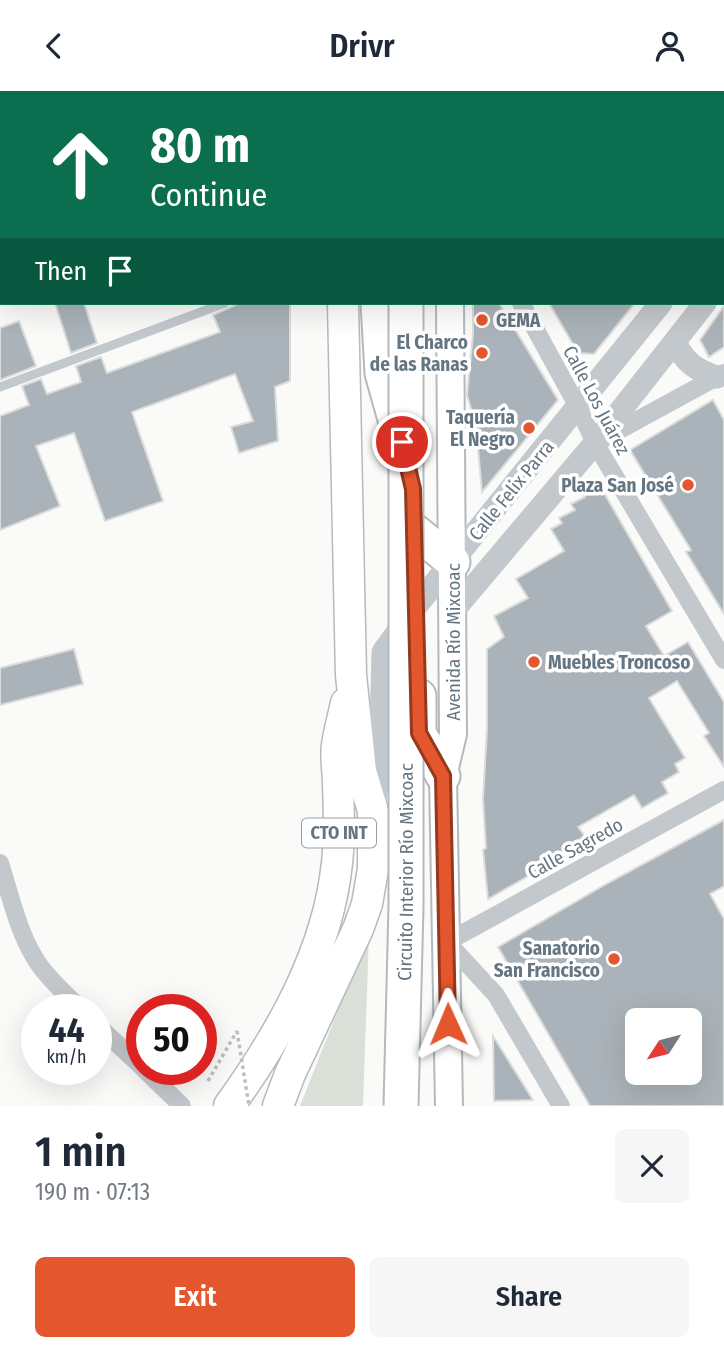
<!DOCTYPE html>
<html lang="en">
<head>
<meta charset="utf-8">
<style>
  body { margin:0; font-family:"Fira Sans Condensed",sans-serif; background:#f6f6f7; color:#1f2937; height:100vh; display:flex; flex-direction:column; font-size:26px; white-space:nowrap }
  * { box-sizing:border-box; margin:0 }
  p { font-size:23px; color:#747a83 }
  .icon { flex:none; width:38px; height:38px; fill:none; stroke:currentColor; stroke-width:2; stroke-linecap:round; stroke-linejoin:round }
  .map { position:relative; height:1015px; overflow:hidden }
  .drawer { display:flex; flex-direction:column; background:#fff; flex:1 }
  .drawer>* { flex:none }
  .top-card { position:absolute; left:0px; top:0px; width:724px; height:214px; box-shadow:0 7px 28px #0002; background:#0b6e4f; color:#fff; overflow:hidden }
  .needle { width:46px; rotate:234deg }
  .fabs { position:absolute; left:625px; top:917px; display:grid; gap:14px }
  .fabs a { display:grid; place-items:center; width:77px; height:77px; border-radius:10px; background:#fff; box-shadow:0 7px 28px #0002; font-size:35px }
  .speed { position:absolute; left:21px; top:903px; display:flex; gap:14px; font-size:35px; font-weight:700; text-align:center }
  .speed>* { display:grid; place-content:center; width:91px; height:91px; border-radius:50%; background:#fff; box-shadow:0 7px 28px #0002; line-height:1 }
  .speed small { font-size:18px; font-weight:400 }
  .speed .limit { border:10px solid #d22; background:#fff; color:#111 }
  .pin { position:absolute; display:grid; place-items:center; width:60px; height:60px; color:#fff; margin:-30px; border:4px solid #fff; border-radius:50%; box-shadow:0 2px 7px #0007 }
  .me { position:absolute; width:77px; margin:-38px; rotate:359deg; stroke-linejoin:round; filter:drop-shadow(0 0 5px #0008) }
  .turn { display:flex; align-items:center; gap:24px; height:147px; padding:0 35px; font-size:32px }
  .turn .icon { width:91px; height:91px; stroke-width:2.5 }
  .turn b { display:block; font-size:49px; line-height:60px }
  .then { display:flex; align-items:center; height:66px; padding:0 35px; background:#0003; gap:14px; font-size:26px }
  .round { display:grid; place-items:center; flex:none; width:74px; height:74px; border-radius:10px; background:#f6f6f7 }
  .overview { display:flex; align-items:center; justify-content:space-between; height:119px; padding:0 35px }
  h1 { font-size:42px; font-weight:600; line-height:52px }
  .cta { display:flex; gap:14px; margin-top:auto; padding:14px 35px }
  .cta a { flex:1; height:80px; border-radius:10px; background:#e4572e; color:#fff; font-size:28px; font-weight:600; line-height:80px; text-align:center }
  .cta a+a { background:#f6f6f7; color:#1f2937 }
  header { display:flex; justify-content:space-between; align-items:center; height:91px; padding:0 35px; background:#fff; font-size:32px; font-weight:600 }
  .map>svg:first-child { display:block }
  .green { fill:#dadfd7 }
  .building { fill:#aab3b9; stroke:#dcdcda; stroke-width:2; fill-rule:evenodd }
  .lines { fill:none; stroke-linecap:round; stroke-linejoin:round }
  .secondary-casing { stroke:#b3babf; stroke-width:30 }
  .primary-casing { stroke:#b5babe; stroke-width:33 }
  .motorway-casing { stroke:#b4b9bd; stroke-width:37 }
  .path { stroke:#bbbfc2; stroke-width:3.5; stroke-dasharray:3.5 3.5; stroke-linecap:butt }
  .service { stroke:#c3c8cc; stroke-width:9 }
  .minor { stroke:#c3c8cc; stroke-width:18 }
  .tertiary { stroke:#c3c8cc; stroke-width:23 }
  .secondary { stroke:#fff; stroke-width:26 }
  .primary { stroke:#fff; stroke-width:30 }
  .motorway { stroke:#fff; stroke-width:33 }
  .motorway-bridge-casing { stroke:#b4b9bd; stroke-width:37; stroke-linecap:butt }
  .path-bridge { stroke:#bbbfc2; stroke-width:3.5; stroke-dasharray:3.5 3.5; stroke-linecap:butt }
  .motorway-bridge { stroke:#fff; stroke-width:33 }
  .route-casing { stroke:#94391e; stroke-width:18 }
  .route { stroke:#e4572e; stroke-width:12 }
  .poi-dot { fill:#e4572e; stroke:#fff; stroke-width:2.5 }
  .labels { text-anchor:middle; stroke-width:7; stroke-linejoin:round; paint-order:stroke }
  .shield { fill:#fff; stroke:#939fa8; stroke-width:2 }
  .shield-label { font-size:18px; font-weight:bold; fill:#657683 }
  .poi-label { font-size:19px; font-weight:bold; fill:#657683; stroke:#fff; text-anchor:end }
  .street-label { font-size:19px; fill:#657683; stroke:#fff }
</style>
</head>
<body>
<header><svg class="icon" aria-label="back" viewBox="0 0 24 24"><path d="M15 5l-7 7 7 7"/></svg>Drivr<svg class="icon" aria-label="person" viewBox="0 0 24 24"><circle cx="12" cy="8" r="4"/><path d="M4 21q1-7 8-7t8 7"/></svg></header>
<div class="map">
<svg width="724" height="1015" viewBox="0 0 724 1015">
  <rect width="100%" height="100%" fill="#fafaf8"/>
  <!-- green -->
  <polygon class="green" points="369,841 363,1015 300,1015"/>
  <!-- building -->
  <g class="building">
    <polygon points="55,212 84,212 97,252 71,262"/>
    <polygon points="240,212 290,212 290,290 275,296 278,350 239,362 231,336 253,330 235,283 132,321 163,410 105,430 74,342 36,355 60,415 0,439 0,325 29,314 22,295 41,288 47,303 81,291 76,275 101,266 107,282 220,241 213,224"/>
    <polygon points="473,212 499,212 558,309 482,401 476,335 467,304 473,243"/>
    <polygon points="549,212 635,212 594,263 578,262"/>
    <polygon points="724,215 724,256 709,266 700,249"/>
    <polygon points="19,230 36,275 0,289 0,237"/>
    <polygon points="713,309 724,329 724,523 686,461 691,459 630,359"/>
    <polygon points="596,388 672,520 646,535 664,565 688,551 724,611 724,676 704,645 709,642 677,590 649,607 685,667 675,673 679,681 662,691 668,702 642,717 634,704 578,736 587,748 556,766 558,768 488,808 483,759 486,757 483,708 487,637 487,558 504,546 494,525 528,507 516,488 564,460 551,438 562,432 559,427 575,419 571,413 585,406 580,397"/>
    <polygon points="74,558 83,593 0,614 0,577"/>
    <path d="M724 729V795L710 803 724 828V1015H590L498 856 608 792ZM637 929H690V982H637Z"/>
    <polygon points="493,945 533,1009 494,1010"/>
  </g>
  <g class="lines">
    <!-- secondary casing -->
    <g class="secondary-casing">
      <g id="secondary">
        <polyline points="448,0 448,2"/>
        <polyline points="449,1015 443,685 453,643 450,212"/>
      </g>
    </g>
    <!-- primary casing -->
    <g class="primary-casing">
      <g id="primary">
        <polyline points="338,0 338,2"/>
        <path d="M229 1015C280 944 328 861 337 772 340 746 339 719 338 692 338 680 335 666 337 654 339 640 343 626 346 612"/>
        <polyline points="278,1015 290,983 358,838 367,813 373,778 373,720 361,680 351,584 343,212"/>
      </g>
    </g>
    <!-- motorway casing -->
    <g class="motorway-casing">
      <g id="motorway">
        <polyline points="370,0 370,2"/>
        <polyline points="408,0 408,2"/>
        <polyline points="378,212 382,282 402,353"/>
        <polyline points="416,441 453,471"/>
        <polyline points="419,605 419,642 443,685"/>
      </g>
    </g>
    <!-- path -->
    <polyline class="path" points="208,990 237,940"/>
    <!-- service -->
    <polyline class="service" points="0,296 225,212"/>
    <!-- minor -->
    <g class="minor">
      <polyline points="465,1 467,0"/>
      <polyline points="521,212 578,316 595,352 724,569"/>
      <polyline points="601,349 724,282"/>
      <path d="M0 772C11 806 19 846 40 875 52 891 67 905 82 919"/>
      <polyline points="96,933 142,976"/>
      <polyline points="144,978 182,1015"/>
      <polyline points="561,1015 496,904 447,851 724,699"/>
    </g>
    <!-- tertiary -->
    <g class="tertiary">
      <polyline points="723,133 724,132"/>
      <polyline points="723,189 724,187"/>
      <path d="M675 251C685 272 696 279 717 286"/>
      <polyline points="453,520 595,352 705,212"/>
      <polyline points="374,716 380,673 383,561 417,514 661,212"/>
    </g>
    <!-- secondary -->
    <use href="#secondary" class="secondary"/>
    <!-- primary -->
    <use href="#primary" class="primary"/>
    <!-- motorway -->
    <use href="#motorway" class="motorway"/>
    <!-- motorway-bridge casing -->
    <g class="motorway-bridge-casing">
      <g id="motorway-bridge">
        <path id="s1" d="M401 1015 406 815V212"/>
      </g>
    </g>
    <!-- path-bridge -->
    <polyline class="path-bridge" points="237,940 249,1015"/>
    <!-- motorway-bridge -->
    <use href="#motorway-bridge" class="motorway-bridge"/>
  </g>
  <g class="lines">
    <!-- route casing -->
    <g class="route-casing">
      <polyline id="route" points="402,351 413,398 419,642 443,685 448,933"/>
    </g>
    <!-- route -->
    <use href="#route" class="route"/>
  </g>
  <!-- markers -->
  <g class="poi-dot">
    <circle cx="482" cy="229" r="7"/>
    <circle cx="482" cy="262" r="7"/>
    <circle cx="529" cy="337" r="7"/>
    <circle cx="688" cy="394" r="7"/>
    <circle cx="534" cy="571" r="7"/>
    <circle cx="614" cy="868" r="7"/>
  </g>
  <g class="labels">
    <!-- shield labels -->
    <rect class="shield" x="302" y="727.5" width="74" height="29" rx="5"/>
    <g class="shield-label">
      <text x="339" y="748">CTO INT</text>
    </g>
    <!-- poi labels -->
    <g class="poi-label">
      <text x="496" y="236" text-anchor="start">GEMA</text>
      <text x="468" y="258">El Charco<tspan x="468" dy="22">de las Ranas</tspan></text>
      <text x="515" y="333">Taquería<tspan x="515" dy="22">El Negro</tspan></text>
      <text x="674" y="401">Plaza San José</text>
      <text x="548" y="578" text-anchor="start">Muebles Troncoso</text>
      <text x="600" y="864">Sanatorio<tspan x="600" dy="22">San Francisco</tspan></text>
    </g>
    <!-- street labels -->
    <g class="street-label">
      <text transform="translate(597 309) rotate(62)" y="7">Calle Los Juárez</text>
      <text transform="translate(511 399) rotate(-51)" y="7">Calle Felix Parra</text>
      <text transform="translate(453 551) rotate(-90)" y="7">Avenida Río Mixcoac</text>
      <text transform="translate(575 757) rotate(-29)" y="7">Calle Sagredo</text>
      <text dy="7" stroke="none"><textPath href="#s1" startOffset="234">Circuito Interior Río Mixcoac</textPath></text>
    </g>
  </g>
</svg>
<div class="fabs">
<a><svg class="needle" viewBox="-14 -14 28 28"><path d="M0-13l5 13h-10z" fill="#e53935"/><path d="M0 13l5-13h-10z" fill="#747a83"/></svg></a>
</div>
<div class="speed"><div>44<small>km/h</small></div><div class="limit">50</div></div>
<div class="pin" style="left:402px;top:351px;background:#d93025"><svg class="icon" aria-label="arrive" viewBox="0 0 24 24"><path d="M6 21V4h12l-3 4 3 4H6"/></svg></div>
<svg class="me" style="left:448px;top:933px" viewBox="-20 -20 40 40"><path d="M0-17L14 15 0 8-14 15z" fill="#e4572e" stroke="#fff" stroke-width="4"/></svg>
<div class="top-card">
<div class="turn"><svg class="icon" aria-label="ahead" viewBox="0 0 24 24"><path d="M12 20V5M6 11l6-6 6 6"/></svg><div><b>80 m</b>Continue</div></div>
<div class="then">Then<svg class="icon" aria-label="arrive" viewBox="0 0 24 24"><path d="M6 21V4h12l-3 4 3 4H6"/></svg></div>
</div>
</div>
<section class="drawer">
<div class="overview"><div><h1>1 min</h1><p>190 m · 07:13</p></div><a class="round"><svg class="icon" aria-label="close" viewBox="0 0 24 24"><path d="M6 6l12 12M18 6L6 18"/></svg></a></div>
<div class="cta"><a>Exit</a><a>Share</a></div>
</section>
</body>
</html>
